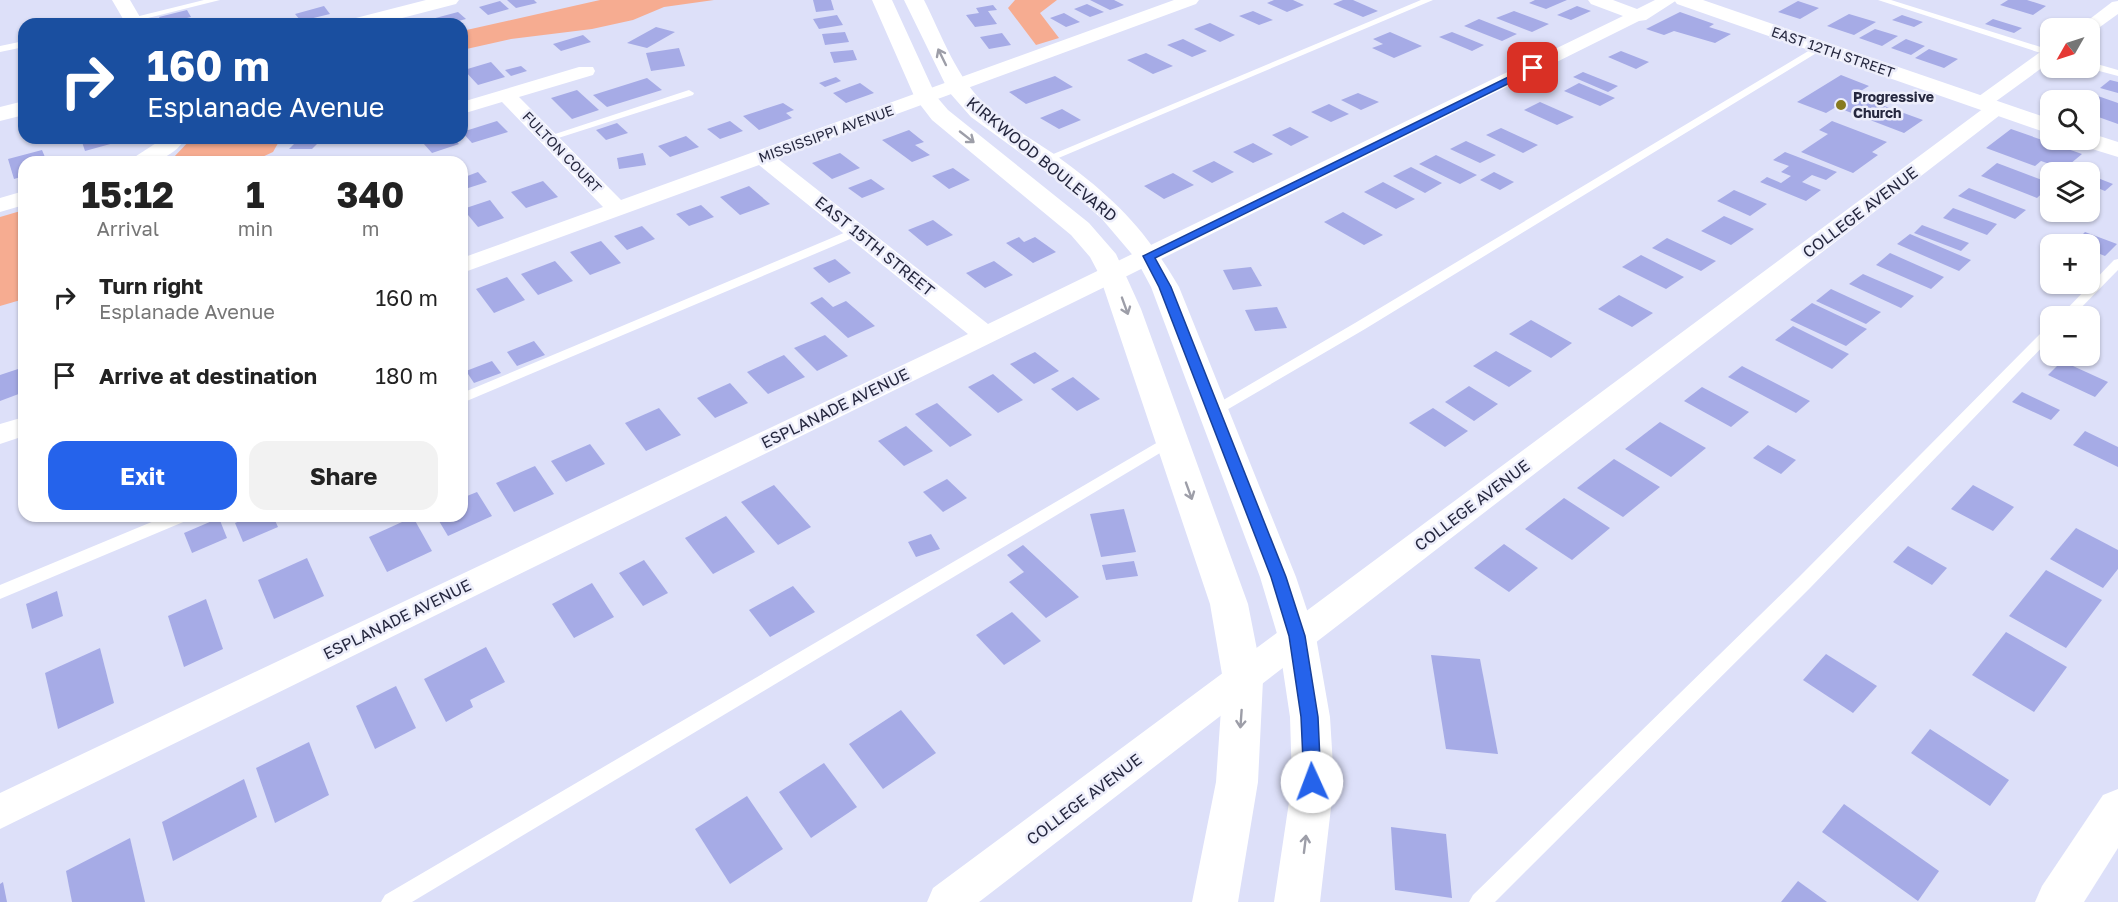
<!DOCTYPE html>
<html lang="en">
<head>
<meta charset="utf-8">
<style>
  body { margin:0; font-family:"Golos Text",sans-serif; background:#f2f2f2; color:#222; height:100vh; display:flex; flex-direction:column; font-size:22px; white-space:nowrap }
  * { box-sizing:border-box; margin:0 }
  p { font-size:20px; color:#767676 }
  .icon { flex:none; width:33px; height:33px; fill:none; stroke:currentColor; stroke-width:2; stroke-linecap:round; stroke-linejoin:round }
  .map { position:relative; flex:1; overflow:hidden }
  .details { position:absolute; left:18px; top:156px; width:450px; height:366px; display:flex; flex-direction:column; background:#fff; border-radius:18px; box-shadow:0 2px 4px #0004 }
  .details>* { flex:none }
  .guide { position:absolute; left:18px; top:18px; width:450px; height:126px; border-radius:18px; box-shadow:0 2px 4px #0004; background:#1a4fa0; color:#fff; overflow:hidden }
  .needle { width:39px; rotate:231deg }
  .fabs { position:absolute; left:2040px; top:18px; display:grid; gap:12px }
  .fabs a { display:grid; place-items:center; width:60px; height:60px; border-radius:12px; background:#fff; box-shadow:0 2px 4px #0004; font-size:30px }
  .pin { position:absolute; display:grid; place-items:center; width:51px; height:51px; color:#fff; margin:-26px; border-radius:12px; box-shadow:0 3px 9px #0006 }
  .me { position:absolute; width:66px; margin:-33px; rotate:358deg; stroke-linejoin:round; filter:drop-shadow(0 0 4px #0008) }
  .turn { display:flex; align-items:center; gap:21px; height:126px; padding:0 30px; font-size:27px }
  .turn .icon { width:78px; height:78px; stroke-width:2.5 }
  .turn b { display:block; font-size:42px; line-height:51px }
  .eta { display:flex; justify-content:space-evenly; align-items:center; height:102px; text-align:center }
  .eta b { font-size:36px; font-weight:700; line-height:42px }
  .primary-button { display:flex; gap:12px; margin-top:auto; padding:12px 30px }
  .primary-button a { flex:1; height:69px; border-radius:18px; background:#2563eb; color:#fff; font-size:24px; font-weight:700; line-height:69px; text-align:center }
  .primary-button a+a { background:#f2f2f2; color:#222 }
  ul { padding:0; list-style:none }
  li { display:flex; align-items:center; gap:18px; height:78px; padding:0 30px }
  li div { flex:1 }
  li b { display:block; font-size:22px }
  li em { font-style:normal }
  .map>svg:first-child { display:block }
  .green { fill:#f6ac91 }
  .building { fill:#a6abe6 }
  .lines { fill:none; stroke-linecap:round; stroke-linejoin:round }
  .lane { fill:#fff; fill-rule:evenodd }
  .street { fill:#fff; fill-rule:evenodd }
  .secondary { fill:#fff; fill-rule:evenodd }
  .oneway { stroke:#9d9ea8 }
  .route { fill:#2563eb; stroke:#184099; stroke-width:1.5 }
  .poi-dot { fill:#877a1f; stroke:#edeefb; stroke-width:2 }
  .labels { text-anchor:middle; stroke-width:5; stroke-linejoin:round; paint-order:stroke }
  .far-street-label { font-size:14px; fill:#25273e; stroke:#edeefb }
  .far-poi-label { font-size:14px; font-weight:bold; fill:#25273e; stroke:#edeefb; text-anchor:start }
  .street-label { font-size:16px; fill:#25273e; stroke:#edeefb }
</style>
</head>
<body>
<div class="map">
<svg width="2118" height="902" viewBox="0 0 2118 902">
  <rect width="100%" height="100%" fill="#dde0f9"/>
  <!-- green -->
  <g class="green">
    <polygon points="600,0 714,0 664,7 633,20 592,29 511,39 462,50 462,31"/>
    <polygon points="1015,0 1057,0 1040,13 1059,38 1036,45 1008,8"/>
    <polygon points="192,138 281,138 273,152 251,162 163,162 173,158"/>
    <polygon points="24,210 24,299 0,306 0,217"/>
  </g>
  <!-- building -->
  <g class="building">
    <polygon points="507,0 534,0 537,3 516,8"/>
    <polygon points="813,0 831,0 834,10 816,12"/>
    <polygon points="1090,0 1114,0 1124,5 1110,10"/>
    <polygon points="1274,0 1293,0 1304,5 1287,12 1267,3"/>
    <polygon points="1343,0 1353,0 1378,11 1363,17 1333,4"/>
    <polygon points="1535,0 1567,0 1546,9 1529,3"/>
    <polygon points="2008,0 2027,0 2046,6 2033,15 2000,5"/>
    <polygon points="500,1 509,9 488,15 479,7"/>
    <polygon points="1798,1 1819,8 1800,19 1778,12"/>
    <polygon points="1087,4 1104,12 1090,17 1074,9"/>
    <polygon points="993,5 997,10 988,11 997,24 975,27 966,15 979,13 976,8"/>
    <polygon points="324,6 330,14 301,21 295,14"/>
    <polygon points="1577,6 1591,11 1571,20 1557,15"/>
    <polygon points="187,10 191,17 163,24 159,17"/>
    <polygon points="1253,11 1273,20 1259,25 1239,16"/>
    <polygon points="1514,11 1549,24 1532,32 1496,18"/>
    <polygon points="458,12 466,19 447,24 432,24 428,20"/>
    <polygon points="1680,12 1714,24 1709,27 1731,34 1715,43 1674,31 1664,35 1646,29"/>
    <polygon points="1064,13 1080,22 1066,27 1050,18"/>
    <polygon points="1849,14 1876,22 1854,35 1827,26"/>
    <polygon points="837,15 843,25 819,29 813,19"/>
    <polygon points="1902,15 1923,22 1914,27 1892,20"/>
    <polygon points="1479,19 1517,34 1502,41 1464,26"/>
    <polygon points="1993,19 2022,28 2014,33 1985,24"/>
    <polygon points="1210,23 1235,35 1220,42 1194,29"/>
    <polygon points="656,27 675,32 647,48 627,43"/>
    <polygon points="1875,29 1898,36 1882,46 1859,38"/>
    <polygon points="845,32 849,42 825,45 822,34"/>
    <polygon points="1390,32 1422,46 1394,58 1372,48 1383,44 1373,39"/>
    <polygon points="1452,32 1484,45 1472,51 1439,37"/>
    <polygon points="1002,33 1011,45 989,49 980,37"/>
    <polygon points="583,35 591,42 561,51 553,44"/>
    <polygon points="1183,39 1207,51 1192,57 1167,45"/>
    <polygon points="1906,39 1925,46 1911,55 1891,48"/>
    <polygon points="679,48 685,66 651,71 646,53"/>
    <polygon points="1929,49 1958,59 1944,68 1915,58"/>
    <polygon points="853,50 857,60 834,63 830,52"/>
    <polygon points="1621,51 1649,62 1636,69 1608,57"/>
    <polygon points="1146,53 1173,66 1153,74 1127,60"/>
    <polygon points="491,62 505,77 478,85 464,70"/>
    <polygon points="521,66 527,71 511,76 505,70"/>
    <polygon points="1583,72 1618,86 1608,92 1573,77"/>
    <polygon points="1841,75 1869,86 1854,95 1923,120 1904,133 1836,107 1826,113 1797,102"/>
    <polygon points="1055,76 1073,87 1026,104 1009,92"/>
    <polygon points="836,77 841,81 825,87 819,83"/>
    <polygon points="647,78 662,90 607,107 593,95"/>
    <polygon points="2110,80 2118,82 2118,93 2100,88"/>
    <polygon points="860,83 874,93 846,103 833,93"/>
    <polygon points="1579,83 1615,98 1600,106 1564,91"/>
    <polygon points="577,90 599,110 572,119 551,98"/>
    <polygon points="1358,93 1379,102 1361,110 1341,100"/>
    <polygon points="2092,94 2118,103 2118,124 2090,114 2090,100 2084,100"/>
    <polygon points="1540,102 1574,117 1557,125 1524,110"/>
    <polygon points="783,103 794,110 786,113 792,118 759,130 743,116"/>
    <polygon points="1329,104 1349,114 1331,122 1311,112"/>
    <polygon points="1062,109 1081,120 1059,129 1040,118"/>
    <polygon points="497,121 508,132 472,143 462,132"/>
    <polygon points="730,121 743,131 720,139 707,129"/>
    <polygon points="1832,121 1887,142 1872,152 1878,155 1853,173 1801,152 1828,134 1819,130"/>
    <polygon points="617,123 628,133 606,140 596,130"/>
    <polygon points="1290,127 1309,137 1291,146 1272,135"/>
    <polygon points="1501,128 1538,145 1523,153 1486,135"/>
    <polygon points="2011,129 2082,154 2064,169 2041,161 2035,166 1986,148"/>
    <polygon points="909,130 924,142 915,145 930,155 912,162 882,140"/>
    <polygon points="686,136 699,147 670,157 658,146"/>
    <polygon points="86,138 112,138 114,143 85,151 81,139"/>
    <polygon points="300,138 323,138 312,149 289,149"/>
    <polygon points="438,138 453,138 459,144 432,153 423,143"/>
    <polygon points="1466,141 1496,155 1480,163 1450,149"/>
    <polygon points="1253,143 1273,154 1253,163 1233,152"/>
    <polygon points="42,150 47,162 24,162 24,176 14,179 8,159"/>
    <polygon points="1785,152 1837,172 1826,180 1812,175 1802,182 1821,190 1806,201 1760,182 1767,177 1781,183 1791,176 1781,172 1789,166 1773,160"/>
    <polygon points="643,153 646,165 619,169 617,158"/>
    <polygon points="840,153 860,168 832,179 812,163"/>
    <polygon points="1436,155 1477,175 1460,184 1419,164"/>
    <polygon points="1214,161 1234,172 1212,183 1192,171"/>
    <polygon points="1997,163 2050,183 2050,186 2037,198 1981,176"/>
    <polygon points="1411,167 1442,183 1425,193 1393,176"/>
    <polygon points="953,168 970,180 949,189 932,176"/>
    <polygon points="478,172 487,182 462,190 462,178"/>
    <polygon points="1494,172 1514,182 1500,190 1480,180"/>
    <polygon points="1173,173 1194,185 1164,199 1144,186"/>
    <polygon points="2090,175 2113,184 2105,191 2090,185"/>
    <polygon points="871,179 885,189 862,198 848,188"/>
    <polygon points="543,181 558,197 526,208 511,192"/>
    <polygon points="1383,182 1415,199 1396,209 1364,192"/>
    <polygon points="749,186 770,204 740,215 720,197"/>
    <polygon points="1969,188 2026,210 2015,219 1958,196"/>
    <polygon points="1734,190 1767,204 1750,216 1717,201"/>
    <polygon points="490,200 504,218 478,227 463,209"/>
    <polygon points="701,205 714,217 689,226 676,214"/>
    <polygon points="1953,208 1997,224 1987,235 1943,218"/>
    <polygon points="1343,212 1383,235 1364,245 1324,222"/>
    <polygon points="1724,216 1754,229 1731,245 1701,231"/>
    <polygon points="933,220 953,235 927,246 908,230"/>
    <polygon points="1922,225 1969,243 1961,251 1914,233"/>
    <polygon points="642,226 655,239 627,250 614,236"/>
    <polygon points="2085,232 2117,244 2105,256 2090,250 2090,244 2073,244"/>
    <polygon points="1910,234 1971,260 1959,271 1897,244"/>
    <polygon points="1019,237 1024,242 1035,237 1056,252 1033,263 1006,243"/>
    <polygon points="1667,238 1716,261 1701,271 1652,248"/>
    <polygon points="601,241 621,263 590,275 570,252"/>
    <polygon points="1890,253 1944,277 1931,289 1876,265"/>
    <polygon points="1641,255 1684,277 1666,289 1622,267"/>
    <polygon points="835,259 851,273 829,283 813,268"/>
    <polygon points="555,261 573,281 538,295 521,274"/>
    <polygon points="994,261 1013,275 985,288 966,273"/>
    <polygon points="1251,267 1262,286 1233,290 1223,270"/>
    <polygon points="1863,274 1914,296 1901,308 1849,284"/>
    <polygon points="507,277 525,300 494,313 476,289"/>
    <polygon points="1831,289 1881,312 1866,324 1816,301"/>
    <polygon points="1619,295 1653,313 1632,327 1598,309"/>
    <polygon points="822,297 833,307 846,301 875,326 848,338 810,303"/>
    <polygon points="1812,303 1867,329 1846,346 1790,320"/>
    <polygon points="1277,307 1287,328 1255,331 1245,310"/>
    <polygon points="1531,320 1572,343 1551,358 1509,334"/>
    <polygon points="1793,326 1849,354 1832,369 1775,340"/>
    <polygon points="825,335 848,356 817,371 794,348"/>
    <polygon points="534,341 545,355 517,366 507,352"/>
    <polygon points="1496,351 1532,371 1509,387 1473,366"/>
    <polygon points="1035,352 1059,371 1034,384 1010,364"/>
    <polygon points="784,355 805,377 768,394 747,372"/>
    <polygon points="492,361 501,373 474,383 466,371"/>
    <polygon points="2062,361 2108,382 2095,397 2048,375"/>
    <polygon points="1742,366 1810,401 1796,413 1728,377"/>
    <polygon points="24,367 24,392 0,401 0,375"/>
    <polygon points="993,374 1023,400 998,413 968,387"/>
    <polygon points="1073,377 1100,399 1077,411 1051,389"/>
    <polygon points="730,383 748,403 715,418 697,398"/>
    <polygon points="1469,386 1498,404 1474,421 1445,402"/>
    <polygon points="1702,387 1749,412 1731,427 1684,401"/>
    <polygon points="2022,392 2060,410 2051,420 2012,402"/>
    <polygon points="937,403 972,435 950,447 915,414"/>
    <polygon points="659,408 681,435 646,451 625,423"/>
    <polygon points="1433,408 1468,431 1445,447 1409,423"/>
    <polygon points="1660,422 1706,448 1671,477 1625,449"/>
    <polygon points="906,426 933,451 904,466 878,441"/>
    <polygon points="2085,431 2118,447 2118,467 2073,445"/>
    <polygon points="590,444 605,464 566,482 551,461"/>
    <polygon points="1768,445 1796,460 1781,474 1753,458"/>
    <polygon points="1614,459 1660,487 1623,517 1577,488"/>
    <polygon points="535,466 554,494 514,512 496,483"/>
    <polygon points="947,479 967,498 943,512 923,492"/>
    <polygon points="774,485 811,527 778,545 741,502"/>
    <polygon points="1973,485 2014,507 1993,531 1951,509"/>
    <polygon points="477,492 492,516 448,536 436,516 462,516 462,498"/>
    <polygon points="1564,498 1610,528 1572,560 1525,529"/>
    <polygon points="1124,509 1136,552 1101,557 1090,514"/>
    <polygon points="251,516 273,516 278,527 243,542 235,523"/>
    <polygon points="726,516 755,552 713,574 685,538"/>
    <polygon points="413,517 432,551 387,572 369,537"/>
    <polygon points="219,518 227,538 192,553 184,533"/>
    <polygon points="2076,528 2118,550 2118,569 2103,588 2050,559"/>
    <polygon points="931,534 940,549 916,557 908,542"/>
    <polygon points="1504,544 1538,568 1509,592 1474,568"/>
    <polygon points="1023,545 1079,597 1046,618 1009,582 1024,572 1007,555"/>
    <polygon points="1908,546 1947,568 1932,585 1893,562"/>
    <polygon points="307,558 324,596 274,619 258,580"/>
    <polygon points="644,560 668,593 643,606 619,573"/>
    <polygon points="1134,561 1138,576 1106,580 1102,565"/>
    <polygon points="2046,570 2102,600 2066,648 2009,616"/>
    <polygon points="592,583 614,617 574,638 552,604"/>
    <polygon points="793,586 815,612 770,637 749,610"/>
    <polygon points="57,591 63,616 32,629 26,604"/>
    <polygon points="206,599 223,649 184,667 168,616"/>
    <polygon points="1012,612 1041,641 1004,665 976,635"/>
    <polygon points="2006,632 2067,667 2034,712 1972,675"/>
    <polygon points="486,647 505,682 470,700 473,707 446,722 424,679"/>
    <polygon points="100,648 114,703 58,729 45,673"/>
    <polygon points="1826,654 1877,686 1853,713 1803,680"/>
    <polygon points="1431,655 1480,659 1498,754 1446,749"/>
    <polygon points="396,686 416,728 375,749 356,706"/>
    <polygon points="901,710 936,753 883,789 849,744"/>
    <polygon points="1930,729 2009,780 1990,806 1911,753"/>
    <polygon points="309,742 329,795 275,823 256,768"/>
    <polygon points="824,763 857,807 811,838 779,792"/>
    <polygon points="244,779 257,817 173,861 162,822"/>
    <polygon points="747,796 783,849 730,884 695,829"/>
    <polygon points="1844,804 1939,871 1918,901 1822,832"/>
    <polygon points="1391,827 1446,834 1452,898 1395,890"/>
    <polygon points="130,838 145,902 72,902 66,871"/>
    <polygon points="1798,881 1827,902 1781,902"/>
    <polygon points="3,882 7,902 0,902 0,884"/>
  </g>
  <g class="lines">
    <!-- lane -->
    <g class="lane">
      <polygon points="204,0 220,0 124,24 107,24"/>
      <polygon points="1421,0 1433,0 1049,162 1041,162 1039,160"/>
      <polygon points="1878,0 1891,0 2050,50 2050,56"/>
      <polygon points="24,41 24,47 0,52 0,46"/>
      <polygon points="1820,44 1825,47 1823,49 1365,329 1218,415 1213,417 1206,412 1208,409 1355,323"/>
      <polygon points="2090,62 2118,70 2118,76 2088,68"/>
      <polygon points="689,90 694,93 693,95 552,140 548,141 543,138"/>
      <polygon points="858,227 864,231 862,234 462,403 462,393"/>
      <polygon points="2118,259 2118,270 2073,316 2060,316 2114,260"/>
      <polygon points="2050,328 2050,339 1811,587 1495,902 1469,902 1473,895 1799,577 2045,329"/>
      <polygon points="1170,435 1175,436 1177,440 1175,444 412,902 381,902 385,895"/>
      <polygon points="166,516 190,516 188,520 0,599 0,585"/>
    </g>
    <!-- street -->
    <g class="street">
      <polygon points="112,0 130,0 144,24 126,24"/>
      <polygon points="1174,0 1199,0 1196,4 777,158 988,324 1623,16 1591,4 1588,0 1613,0 1637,9 1655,0 1677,0 1646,20 1639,21 1121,279 0,829 0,793 968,334 759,165 462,273 462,258 603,207 502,102 462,114 462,102 579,67 593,67 595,71 593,75 519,97 621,200"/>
      <polygon points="2118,1 2118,14 2093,32 2090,33 2090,28 2078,28 2112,2"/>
      <polygon points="2050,48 2050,62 1995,102 2004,104 2007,108 2004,112 979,902 927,902 933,888 1984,108 1975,107 1972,103 1975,99 2043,50"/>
      <path d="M164 138H186C171 160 154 162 129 162L133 158Z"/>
      <polygon points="24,191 24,205 0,212 0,198"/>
      <polygon points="24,417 24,436 0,444 0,424"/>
    </g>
    <!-- secondary -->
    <g class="secondary">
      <polygon points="426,0 459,0 456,4 379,24 345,24 348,20"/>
      <polygon points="872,0 892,0 936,96 948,110 1089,223 1116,254 1141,309 1248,604 1263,680 1258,782 1238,902 1192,902 1216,782 1223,680 1210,604 1099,274 1090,257 1071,235 932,120 915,98"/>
      <path d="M904 0H924C942 36 957 79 987 106 1006 125 1032 139 1054 154 1111 195 1144 227 1179 287L1296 577 1316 637 1330 717 1334 782 1320 902H1274L1292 782 1290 717 1278 637 1260 577 1151 287 1136 259 1102 219 1060 182 971 117 949 92Z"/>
      <polygon points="1674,0 1703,0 2050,119 2050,134 1677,4"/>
      <polygon points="24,101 24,115 0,121 0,107"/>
      <polygon points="2090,133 2118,142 2118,157 2079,145 2075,140 2090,140"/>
      <polygon points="2118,789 2118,848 2084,902 2035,902 2042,886 2103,795"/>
    </g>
  </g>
  <!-- one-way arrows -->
  <defs><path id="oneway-shaft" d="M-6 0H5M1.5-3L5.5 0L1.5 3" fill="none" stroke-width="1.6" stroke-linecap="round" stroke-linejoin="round" transform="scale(1.5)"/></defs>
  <g class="oneway">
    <use href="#oneway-shaft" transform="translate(942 57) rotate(-116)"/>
    <use href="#oneway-shaft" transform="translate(967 137) rotate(38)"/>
    <use href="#oneway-shaft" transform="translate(1125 306) rotate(70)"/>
    <use href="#oneway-shaft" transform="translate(1189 491) rotate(70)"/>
    <use href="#oneway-shaft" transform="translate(1241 719) rotate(94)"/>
    <use href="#oneway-shaft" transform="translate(1305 844) rotate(-83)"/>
  </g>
  <!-- route -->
  <polygon class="route" points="1533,65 1537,68 1536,70 1155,258 1171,287 1286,577 1305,636 1318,717 1321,782 1319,788 1312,790 1306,788 1304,782 1301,717 1289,636 1271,577 1159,287 1143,256"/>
  <!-- markers -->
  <circle class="poi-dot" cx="1841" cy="105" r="6"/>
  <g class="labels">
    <!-- far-street labels -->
    <g class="far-street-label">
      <text transform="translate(1833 52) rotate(19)" y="5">EAST 12TH STREET</text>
      <text transform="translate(826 134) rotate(-20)" y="5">MISSISSIPPI AVENUE</text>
      <text transform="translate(562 152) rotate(46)" y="5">FULTON COURT</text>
    </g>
    <!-- far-poi labels -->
    <g class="far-poi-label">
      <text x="1853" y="102">Progressive<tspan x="1853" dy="16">Church</tspan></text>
    </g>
    <!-- street labels -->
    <g class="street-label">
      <text transform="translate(1042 159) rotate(39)" y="6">KIRKWOOD BOULEVARD</text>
      <text transform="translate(1860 212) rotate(-37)" y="6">COLLEGE AVENUE</text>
      <text transform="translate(875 246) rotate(39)" y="6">EAST 15TH STREET</text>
      <text transform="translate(835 408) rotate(-26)" y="6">ESPLANADE AVENUE</text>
      <text transform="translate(1472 505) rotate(-37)" y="6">COLLEGE AVENUE</text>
      <text transform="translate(397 619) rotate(-26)" y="6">ESPLANADE AVENUE</text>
      <text transform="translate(1084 799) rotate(-37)" y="6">COLLEGE AVENUE</text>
    </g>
  </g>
</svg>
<div class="fabs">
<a><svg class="needle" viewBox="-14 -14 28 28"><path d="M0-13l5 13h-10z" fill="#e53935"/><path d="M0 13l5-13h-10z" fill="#767676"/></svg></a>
<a><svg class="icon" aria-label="search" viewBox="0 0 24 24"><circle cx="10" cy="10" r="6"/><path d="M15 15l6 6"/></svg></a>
<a><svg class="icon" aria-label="layers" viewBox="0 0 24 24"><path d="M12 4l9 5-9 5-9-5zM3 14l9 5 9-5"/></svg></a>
<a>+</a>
<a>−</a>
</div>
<div class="pin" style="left:1533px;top:68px;background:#d93025"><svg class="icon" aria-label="arrive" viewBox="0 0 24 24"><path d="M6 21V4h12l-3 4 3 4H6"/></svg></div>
<svg class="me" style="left:1312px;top:782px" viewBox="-20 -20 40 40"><circle r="19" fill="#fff"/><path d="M0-13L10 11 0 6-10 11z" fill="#2563eb"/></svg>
<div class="guide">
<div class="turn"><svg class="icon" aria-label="right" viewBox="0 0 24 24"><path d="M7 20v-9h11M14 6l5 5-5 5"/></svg><div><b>160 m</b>Esplanade Avenue</div></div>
</div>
<section class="details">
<div class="eta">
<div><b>15:12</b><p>Arrival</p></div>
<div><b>1</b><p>min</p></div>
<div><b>340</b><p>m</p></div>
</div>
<ul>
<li><svg class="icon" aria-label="right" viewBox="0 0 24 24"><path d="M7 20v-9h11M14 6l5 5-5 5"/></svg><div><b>Turn right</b><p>Esplanade Avenue</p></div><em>160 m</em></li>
<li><svg class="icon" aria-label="arrive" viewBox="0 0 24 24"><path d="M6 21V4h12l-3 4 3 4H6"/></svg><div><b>Arrive at destination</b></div><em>180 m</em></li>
</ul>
<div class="primary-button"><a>Exit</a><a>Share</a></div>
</section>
</div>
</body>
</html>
